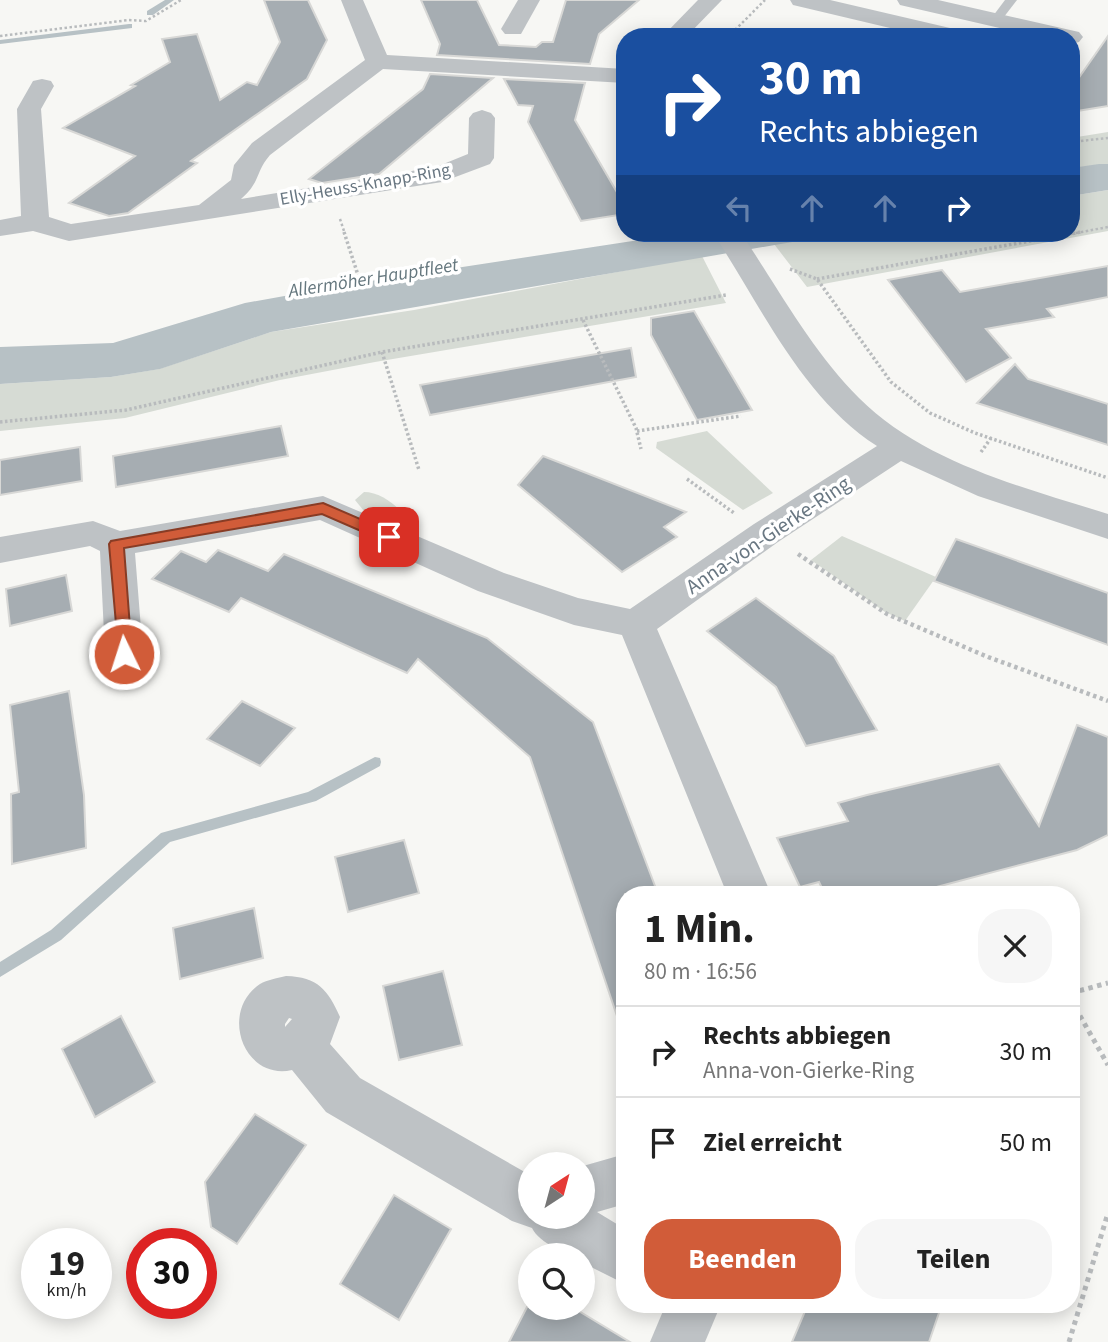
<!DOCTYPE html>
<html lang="de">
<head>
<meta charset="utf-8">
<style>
  body { margin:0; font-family:"Source Sans 3",sans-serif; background:#f6f6f6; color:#222; height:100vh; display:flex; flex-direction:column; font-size:26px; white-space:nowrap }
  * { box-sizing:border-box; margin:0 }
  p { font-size:23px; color:#767676 }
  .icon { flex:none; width:38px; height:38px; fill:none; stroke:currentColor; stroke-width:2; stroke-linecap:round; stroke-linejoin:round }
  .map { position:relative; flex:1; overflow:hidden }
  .panel { position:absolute; left:616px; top:886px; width:464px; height:427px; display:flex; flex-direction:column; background:#fff; border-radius:28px; box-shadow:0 4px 18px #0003 }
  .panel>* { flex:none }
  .banner { position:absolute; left:616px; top:28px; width:464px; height:214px; border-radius:28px; box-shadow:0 4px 18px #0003; background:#1a4fa0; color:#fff; overflow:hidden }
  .needle { width:46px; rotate:36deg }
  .fabs { position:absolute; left:518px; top:1152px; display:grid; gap:14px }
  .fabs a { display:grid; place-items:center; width:77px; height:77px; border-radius:50%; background:#fff; box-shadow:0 4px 18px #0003; font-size:35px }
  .speed { position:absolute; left:21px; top:1228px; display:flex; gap:14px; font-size:35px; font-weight:700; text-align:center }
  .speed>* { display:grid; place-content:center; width:91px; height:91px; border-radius:50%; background:#fff; box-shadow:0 4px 18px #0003; line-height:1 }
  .speed small { font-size:18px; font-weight:400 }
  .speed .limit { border:10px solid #d22; background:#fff; color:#111 }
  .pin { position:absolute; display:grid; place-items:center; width:60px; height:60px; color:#fff; margin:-30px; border-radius:14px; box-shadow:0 4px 10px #0006 }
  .me { position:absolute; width:77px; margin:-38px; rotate:356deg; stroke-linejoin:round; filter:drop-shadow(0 0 5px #0008) }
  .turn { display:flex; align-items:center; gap:24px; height:147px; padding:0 28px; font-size:32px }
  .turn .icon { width:91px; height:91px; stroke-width:2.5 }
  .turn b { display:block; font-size:49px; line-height:60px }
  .lanes { display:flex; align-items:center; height:66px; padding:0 28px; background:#0003; justify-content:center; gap:35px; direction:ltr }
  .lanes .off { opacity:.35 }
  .round { display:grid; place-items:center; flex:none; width:74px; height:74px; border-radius:28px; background:#f6f6f6 }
  .summary { display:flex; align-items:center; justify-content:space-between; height:119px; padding:0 28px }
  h1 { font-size:42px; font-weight:700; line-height:52px }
  .cta { display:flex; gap:14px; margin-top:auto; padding:14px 28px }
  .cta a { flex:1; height:80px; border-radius:28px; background:#d15c39; color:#fff; font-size:28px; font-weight:700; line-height:80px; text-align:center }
  .cta a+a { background:#f6f6f6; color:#222 }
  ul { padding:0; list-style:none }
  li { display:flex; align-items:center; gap:21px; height:91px; padding:0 28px; border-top:2px solid #e0e0e0 }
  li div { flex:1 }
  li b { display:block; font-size:26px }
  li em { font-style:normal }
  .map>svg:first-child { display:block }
  .green { fill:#d6dbd4 }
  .water { fill:#b7c1c5 }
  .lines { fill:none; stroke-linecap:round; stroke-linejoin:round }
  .stream { fill:#b7c1c5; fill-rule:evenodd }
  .building { fill:#a6adb2; stroke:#d8d8d6; stroke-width:2 }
  .path-far3 { stroke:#b8bbbd; stroke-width:2.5; stroke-dasharray:2.5 2.5; stroke-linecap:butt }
  .path-far2 { stroke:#b8bbbd; stroke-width:3.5; stroke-dasharray:2.5 2.5; stroke-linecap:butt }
  .path-far1 { stroke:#b8bbbd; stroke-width:4.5; stroke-dasharray:3.5 3.5; stroke-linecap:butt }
  .path { stroke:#b8bbbd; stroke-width:5; stroke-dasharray:4.5 4.5; stroke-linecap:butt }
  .lane { fill:#bec2c5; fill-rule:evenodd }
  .street { fill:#bec2c5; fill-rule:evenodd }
  .route { fill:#d15c39; stroke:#883c25; stroke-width:2 }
  .labels { text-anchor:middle; stroke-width:7; stroke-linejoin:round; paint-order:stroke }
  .far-street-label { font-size:18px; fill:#697782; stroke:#fff }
  .far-water-label { font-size:19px; font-style:italic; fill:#65777e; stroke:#fff }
  .street-label { font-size:21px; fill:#697782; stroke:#fff }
</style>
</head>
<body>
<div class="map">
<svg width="1108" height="1342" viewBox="0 0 1108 1342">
  <rect width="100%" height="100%" fill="#f7f7f4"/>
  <!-- green -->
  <g class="green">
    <polygon points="1108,132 1108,164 1071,168 1071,138"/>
    <polygon points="1108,190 1108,231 807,287 774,244 844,233 1071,233 1071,196"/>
    <polygon points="702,256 726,303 375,362 280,380 125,418 0,431 0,384 111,377 159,369 271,332 414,310"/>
    <polygon points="707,431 773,493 743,510 656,448 657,442"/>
    <path d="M364 492C382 492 401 508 409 523L398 528 364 511 355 500Z"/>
    <polygon points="842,536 936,577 905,621 885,612 811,560"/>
  </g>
  <!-- water -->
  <g class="water">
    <polygon points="1099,164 1108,164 1108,190 1071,196 1071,168"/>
    <polygon points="685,233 844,233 271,332 160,369 111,377 0,384 0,347 113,343 245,303 351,284"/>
  </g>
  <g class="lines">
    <!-- stream -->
    <g class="stream">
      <polygon points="165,0 174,0 153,15 147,15 147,11"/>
      <polygon points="129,24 132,24 132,28 0,44 0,40"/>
      <polygon points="375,757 380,758 381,762 380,766 316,801 170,842 61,940 0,977 0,962 51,930 161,833 308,792"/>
    </g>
  </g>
  <!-- building -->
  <g class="building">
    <polygon points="264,0 308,0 327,40 307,79 191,161 197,163 128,213 109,216 69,203 135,156 63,128 135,86 131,85 170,62 162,39 197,34 220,100 247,82 257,85 280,42"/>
    <polygon points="421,0 477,0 499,45 536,47 542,42 553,42 566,0 639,0 599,34 590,64 437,55 440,44"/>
    <polygon points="1108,36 1108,106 1071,112 1071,89"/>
    <polygon points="430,74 493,78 379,174 322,183 309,179 423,89"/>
    <polygon points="504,79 585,83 575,120 625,206 625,214 581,221 528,122 533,106 518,105"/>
    <polygon points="1108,266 1108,297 1047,309 1054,317 986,329 1011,358 966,382 888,280 942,270 960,292"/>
    <polygon points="694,311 712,342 752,410 697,420 651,335 651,318"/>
    <polygon points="631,348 636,377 430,415 420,385"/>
    <polygon points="1015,364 1028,379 1108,404 1108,445 977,403"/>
    <polygon points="281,426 288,456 116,487 113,456"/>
    <polygon points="80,447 82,481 0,495 0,460"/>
    <polygon points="543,456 686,512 664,527 677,537 622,572 518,485"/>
    <polygon points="956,539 1108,593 1108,645 934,581"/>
    <polygon points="218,550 268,571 284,554 487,638 593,722 658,894 625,894 625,1021 619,1022 530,757 418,659 407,673 241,598 229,612 152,579 181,551 206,562"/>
    <polygon points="66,575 72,611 10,626 6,589"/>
    <polygon points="756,598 834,656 877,730 806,746 776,687 707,631"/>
    <polygon points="69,691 84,795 86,848 12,864 11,794 19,792 10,705"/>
    <polygon points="242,701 295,728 260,766 207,739"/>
    <polygon points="1077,725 1108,737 1108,835 1077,850 910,894 825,894 819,882 800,887 777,838 848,821 838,803 867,795 999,764 1039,826"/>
    <polygon points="404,840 419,893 348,912 335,857"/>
    <polygon points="254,908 263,958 180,979 173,928"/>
    <polygon points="443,971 462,1045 399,1060 383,986"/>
    <polygon points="121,1016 155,1082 95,1117 62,1049"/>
    <polygon points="255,1114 306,1145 237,1244 211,1227 205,1182"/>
    <polygon points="394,1195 451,1229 399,1320 340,1284"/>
    <polygon points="808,1304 942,1304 929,1342 792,1342"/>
    <polygon points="527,1307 572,1307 630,1342 509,1342"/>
  </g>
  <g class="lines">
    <!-- path-far3 -->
    <g class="path-far3">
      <polyline points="0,36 129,20 146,21 181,0"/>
      <polyline points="728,37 765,0"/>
      <polyline points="617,104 625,124"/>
      <polyline points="1071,142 1108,138"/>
      <polyline points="340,219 345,234"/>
      <polyline points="1071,234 1108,227"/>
    </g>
    <!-- path-far2 -->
    <g class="path-far2">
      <polyline points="344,232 358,275"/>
      <polyline points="790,269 817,279 891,382 930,413 975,433 1108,478"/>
      <polyline points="817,279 1081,232"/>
      <polyline points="583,320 636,428 641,449"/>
      <polyline points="382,352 419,470"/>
      <polyline points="0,422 126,410 382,352 726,295"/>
      <polyline points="637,431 741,416"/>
      <polyline points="981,452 991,438"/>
      <polyline points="687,479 734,513"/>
    </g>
    <!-- path-far1 -->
    <polyline class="path-far1" points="798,554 887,614 988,657 1108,701"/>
    <!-- path -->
    <g class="path">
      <polyline points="1071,993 1108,983"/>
      <polyline points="1071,1000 1108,1065"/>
      <polyline points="1069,1342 1108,1213"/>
    </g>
    <!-- lane -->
    <polygon class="lane" points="1005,0 1017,0 1000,22 992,22 990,20"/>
    <!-- street -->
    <g class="street">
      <path d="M341 0H363L387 55 625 69V83L383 69 270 155C255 172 261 182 241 199L436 167 468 154 469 118 473 113 482 110 491 113 495 118 494 158 490 164 442 182 69 241 33 231 0 236V220L21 216 17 109 33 81 42 79 51 81 54 86 41 109 49 217 71 224 199 205 231 180 234 165 252 143 365 60Z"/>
      <polygon points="518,0 540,0 521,34 505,34 501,29"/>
      <polygon points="698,0 722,0 686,37 662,37"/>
      <polygon points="790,0 830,0 950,28 954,33 951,37 928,37 793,5"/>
      <polygon points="897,0 938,0 1079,32 1083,37 1079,42 1071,44 1071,37 1039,37 900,5"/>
      <path d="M713 233H741C778 288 811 350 859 398 924 463 1023 487 1108 514V539L978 496 901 461 778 542 657 629 771 894H727L622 635 574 625 478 591 320 520 135 553 143 654 137 664 124 668 111 664 105 654 100 551 90 546 0 563V537L93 521 120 531 323 496 504 573 578 598 630 609 754 524 877 446C802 398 761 306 713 233Z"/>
      <path d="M286 976C318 977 328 990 340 1017L330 1044 360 1078 530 1175V1216H583V1166L625 1154V1204L597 1212 625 1229V1284L583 1263V1255C567 1255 539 1243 532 1228L512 1221 326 1112 292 1070C243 1081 219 1011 260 984 267 980 278 978 286 976ZM289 1018 292 1019 285 1027V1024Z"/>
      <polygon points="666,1304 721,1304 705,1342 650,1342"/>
    </g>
  </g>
  <!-- route -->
  <polygon class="route" points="323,503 395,534 397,537 389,543 384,541 322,514 124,548 132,654 124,660 119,658 109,544 111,541"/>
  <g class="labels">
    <!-- far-street labels -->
    <g class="far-street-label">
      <text transform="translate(365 184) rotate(-10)" y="6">Elly-Heuss-Knapp-Ring</text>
    </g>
    <!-- far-water labels -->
    <g class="far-water-label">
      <text transform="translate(373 277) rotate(-9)" y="7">Allermöher Hauptfleet</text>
    </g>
    <!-- street labels -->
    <g class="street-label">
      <text transform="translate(768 535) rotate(-34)" y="7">Anna-von-Gierke-Ring</text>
    </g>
  </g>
</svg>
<div class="fabs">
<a><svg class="needle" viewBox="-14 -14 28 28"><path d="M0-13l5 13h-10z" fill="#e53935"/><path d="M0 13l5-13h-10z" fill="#767676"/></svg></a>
<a><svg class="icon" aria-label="search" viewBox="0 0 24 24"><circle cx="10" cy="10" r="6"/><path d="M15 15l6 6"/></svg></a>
</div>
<div class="speed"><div>19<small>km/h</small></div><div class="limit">30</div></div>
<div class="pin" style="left:389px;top:537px;background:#d93025"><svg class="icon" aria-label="arrive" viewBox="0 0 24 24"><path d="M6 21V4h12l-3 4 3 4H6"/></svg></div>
<svg class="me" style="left:124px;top:654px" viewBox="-20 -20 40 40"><circle r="17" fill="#d15c39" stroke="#fff" stroke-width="3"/><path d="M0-11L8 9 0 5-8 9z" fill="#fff"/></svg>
<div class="banner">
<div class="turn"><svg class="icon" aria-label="right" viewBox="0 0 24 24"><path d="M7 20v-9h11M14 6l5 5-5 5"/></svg><div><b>30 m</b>Rechts abbiegen</div></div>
<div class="lanes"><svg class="icon off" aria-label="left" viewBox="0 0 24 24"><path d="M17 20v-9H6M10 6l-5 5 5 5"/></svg><svg class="icon off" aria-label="ahead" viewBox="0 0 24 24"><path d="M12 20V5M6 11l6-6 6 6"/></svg><svg class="icon off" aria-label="ahead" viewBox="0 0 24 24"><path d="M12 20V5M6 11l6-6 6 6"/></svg><svg class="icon" aria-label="right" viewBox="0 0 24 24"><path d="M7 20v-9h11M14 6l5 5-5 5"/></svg></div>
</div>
<section class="panel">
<div class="summary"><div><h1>1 Min.</h1><p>80 m · 16:56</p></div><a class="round"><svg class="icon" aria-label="close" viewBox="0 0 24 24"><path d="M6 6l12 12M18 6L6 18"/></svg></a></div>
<ul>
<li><svg class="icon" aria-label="right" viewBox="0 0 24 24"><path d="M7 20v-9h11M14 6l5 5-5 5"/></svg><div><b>Rechts abbiegen</b><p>Anna-von-Gierke-Ring</p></div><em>30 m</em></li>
<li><svg class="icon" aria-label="arrive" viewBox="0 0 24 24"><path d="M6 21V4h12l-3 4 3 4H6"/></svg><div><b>Ziel erreicht</b></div><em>50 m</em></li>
</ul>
<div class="cta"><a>Beenden</a><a>Teilen</a></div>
</section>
</div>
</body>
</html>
